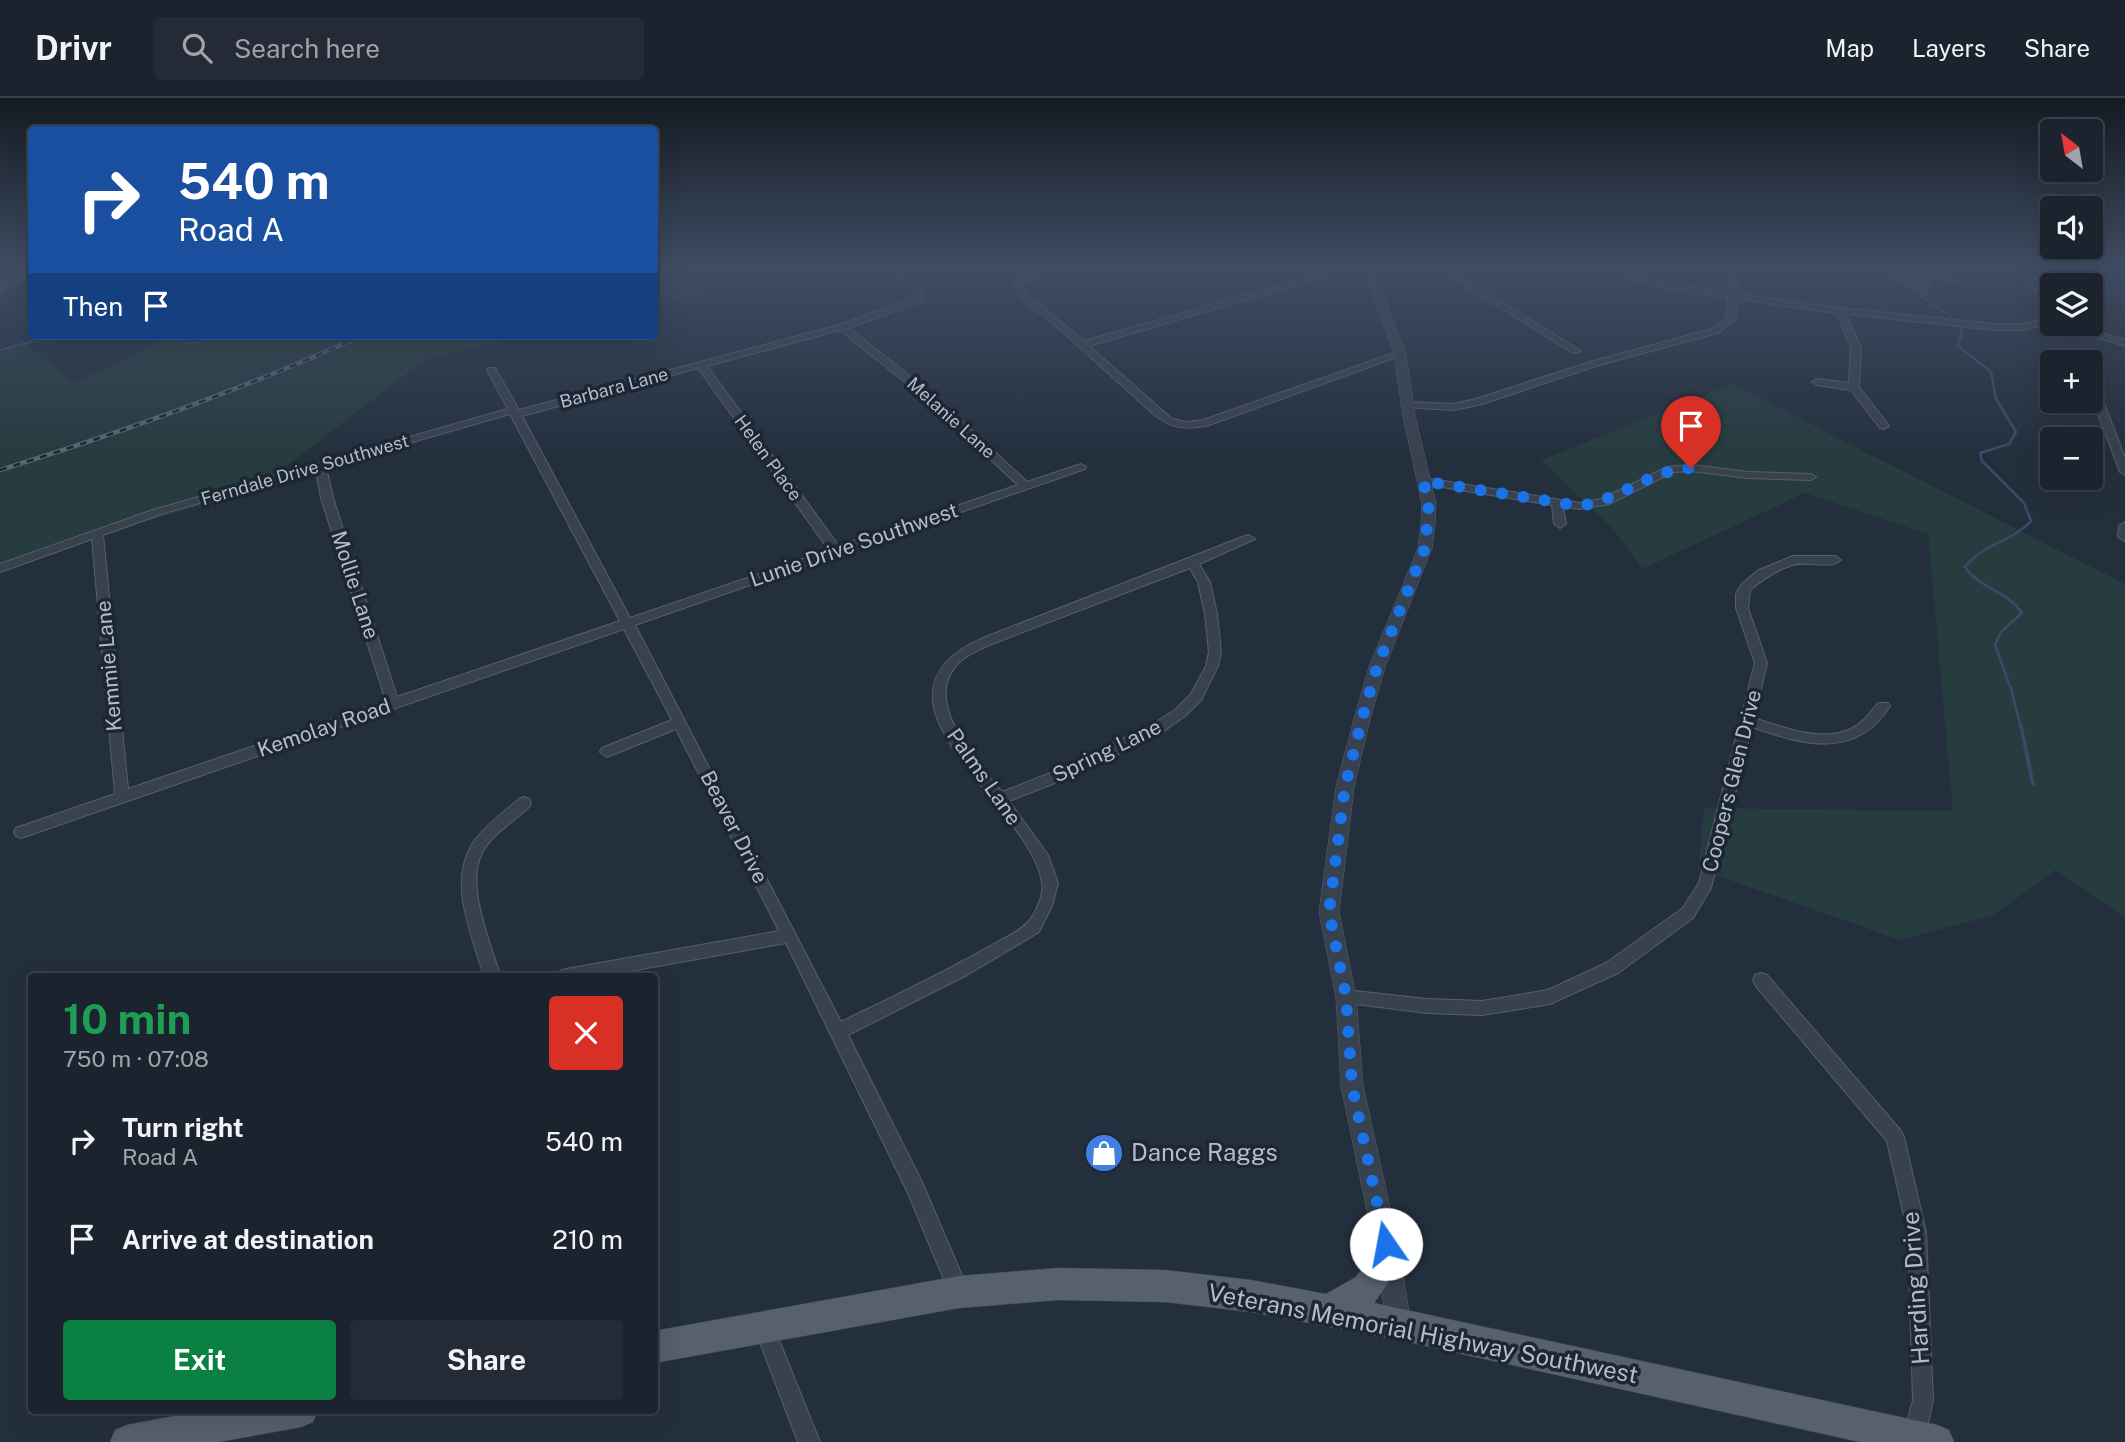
<!DOCTYPE html>
<html lang="en">
<head>
<meta charset="utf-8">
<style>
  body { margin:0; font-family:"Public Sans",sans-serif; background:#242b36; color:#f1f3f6; height:100vh; display:flex; flex-direction:column; font-size:26px; white-space:nowrap }
  * { box-sizing:border-box; margin:0 }
  p { font-size:23px; color:#a0a4aa }
  .icon { flex:none; width:38px; height:38px; fill:none; stroke:currentColor; stroke-width:2; stroke-linecap:round; stroke-linejoin:round }
  .map { position:relative; flex:1; overflow:hidden }
  .panel { position:absolute; left:28px; top:875px; width:630px; height:441px; display:flex; flex-direction:column; background:#1b232e; border-radius:7px; box-shadow:0 7px 28px #0002,0 0 0 2px #39404a }
  .panel>* { flex:none }
  .top-card { position:absolute; left:28px; top:28px; width:630px; height:214px; border-radius:7px; box-shadow:0 7px 28px #0002,0 0 0 2px #39404a; background:#1a4fa0; color:#fff; overflow:hidden }
  .needle { width:46px; rotate:329deg }
  .controls { position:absolute; left:2040px; top:21px; display:grid; gap:14px }
  .controls a { display:grid; place-items:center; width:63px; height:63px; border-radius:7px; background:#1b232e; box-shadow:0 7px 28px #0002,0 0 0 2px #39404a; font-size:35px }
  .pin { position:absolute; display:grid; place-items:center; width:60px; height:60px; color:#fff; margin:-72px -30px; border-radius:50% 50% 50% 0; rotate:-45deg; box-shadow:0 0 7px #0007 }
  .pin .icon { rotate:45deg }
  .me { position:absolute; width:77px; margin:-38px; rotate:348deg; stroke-linejoin:round; filter:drop-shadow(0 0 5px #0008) }
  .turn { display:flex; align-items:center; gap:24px; height:147px; padding:0 35px; font-size:32px }
  .turn .icon { width:91px; height:91px; stroke-width:2.5 }
  .turn b { display:block; font-size:49px; line-height:60px }
  .then { display:flex; align-items:center; height:66px; padding:0 35px; background:#0003; gap:14px; font-size:26px }
  .round { display:grid; place-items:center; flex:none; width:74px; height:74px; border-radius:7px; background:#242b36 }
  .head { display:flex; align-items:center; justify-content:space-between; height:119px; padding:0 35px }
  h1 { font-size:42px; font-weight:700; line-height:52px; color:#1e9e55 }
  .cta { display:flex; gap:14px; margin-top:auto; padding:14px 35px }
  .cta a { flex:1; height:80px; border-radius:7px; background:#0b8043; color:#fff; font-size:28px; font-weight:700; line-height:80px; text-align:center }
  .cta a+a { background:#242b36; color:#f1f3f6 }
  ul { padding:0; list-style:none }
  li { display:flex; align-items:center; gap:21px; height:98px; padding:0 35px }
  li div { flex:1 }
  li b { display:block; font-size:26px }
  li em { font-style:normal }
  header { display:flex; align-items:center; gap:42px; box-sizing:border-box; height:98px; padding:0 35px; background:#1b232e; border-bottom:2px solid #39404a }
  header strong { font-size:33px }
  nav { display:flex; gap:38px; margin-inline-start:auto; font-size:24px }
  .search { width:490px; height:63px; background:#242b36; display:flex; align-items:center; gap:18px; box-sizing:border-box; padding:0 24px; border-radius:7px; color:#a0a4aa; font-size:26px }
  .map>svg:first-child { display:block }
  .green { fill:#263c3f }
  .water { fill:#394c67 }
  .lines { fill:none; stroke-linecap:round; stroke-linejoin:round }
  .stream-far1 { stroke:#394c67; stroke-width:2.5 }
  .stream { stroke:#394c67; stroke-width:3.5 }
  .minor-casing { stroke:#565f6c; stroke-width:2 }
  .tertiary-casing { stroke:#565f6c; stroke-width:1 }
  .secondary-casing { stroke:#565f6c; stroke-width:2 }
  .primary-casing { stroke:#414a57; stroke-width:1 }
  .minor { fill:#38414e; fill-rule:evenodd }
  .tertiary { fill:#38414e; fill-rule:evenodd }
  .secondary { fill:#465061; fill-rule:evenodd }
  .primary { fill:#56606e; fill-rule:evenodd }
  .rail-casing { stroke:#5a6575; stroke-width:4.5 }
  .rail { stroke:#1d2633; stroke-width:2.5; stroke-dasharray:7; stroke-linecap:butt }
  .route { stroke:#1a73e8; stroke-width:12; stroke-dasharray:0 21.6 }
  .labels { text-anchor:middle; stroke-width:7; stroke-linejoin:round; paint-order:stroke }
  .far-street-label { font-size:18px; fill:#b4bcc9; stroke:#1d2633 }
  .street-label { font-size:21px; fill:#b4bcc9; stroke:#1d2633 }
  .near-poi-label { font-size:24px; fill:#b4bcc9; stroke:#1d2633; text-anchor:start }
  .near-street-label { font-size:24px; fill:#b4bcc9; stroke:#1d2633 }
</style>
</head>
<body>
<header>
<strong>Drivr</strong>
<div class="search"><svg class="icon" aria-label="search" viewBox="0 0 24 24"><circle cx="10" cy="10" r="6"/><path d="M15 15l6 6"/></svg>Search here</div>
<nav><a>Map</a><a>Layers</a><a>Share</a></nav>
</header>
<div class="map">
<svg width="2125" height="1344" viewBox="0 0 2125 1344">
  <rect width="100%" height="100%" fill="#242f3e"/>
  <!-- green -->
  <g class="green">
    <polygon points="654,168 815,168 655,207"/>
    <polygon points="175,238 525,238 424,262 258,390 99,438 0,474 0,255 24,244 74,285"/>
    <polygon points="1732,286 2125,486 2125,819 2055,772 1994,817 1900,842 1698,771 1704,710 1953,713 1928,436 1805,395 1642,471 1614,432 1541,362"/>
  </g>
  <!-- water -->
  <polygon class="water" points="1870,168 1944,168 1958,179 1958,186 1953,188 1932,179 1929,197 1920,198"/>
  <g class="lines">
    <!-- stream-far1 -->
    <g class="stream-far1">
      <polyline points="1920,198 1951,218"/>
      <path d="M1959 228 1962 236 1957 247 1991 274 1996 301 2016 334 2009 346 1980 355 1982 363 2024 405 2031 423C2012 444 1982 446 1965 469 1980 491 2008 493 2022 515L2001 534 1995 547 2011 591 2021 630"/>
      <polyline points="149,238 192,245 231,238"/>
      <polyline points="0,252 52,238"/>
    </g>
    <!-- stream -->
    <polyline class="stream" points="2021,628 2033,686"/>
    <!-- minor casing -->
    <g class="minor-casing">
      <g id="minor">
        <path d="M1052 168H1064L1020 187 1033 201 1084 243 1348 168H1362L1089 248 1172 321 1186 324 1203 322 1397 254 1405 256 1209 327C1182 333 1170 330 1150 313L1054 226 1026 205 1012 187 1015 181Z"/>
        <polygon points="1433,168 1443,168 1581,253 1573,255"/>
        <path d="M1602 168H1614L1669 185 1728 194 1729 168H1737L1738 196 1832 209 1995 226H2022L2053 219V225L2022 232H1995L1846 216 1861 250 1859 289 1889 328 1884 331 1880 330 1851 292 1817 287 1812 284 1817 281 1849 285 1851 250 1837 215 1738 201 1735 222 1718 235 1599 267 1482 306 1454 312 1404 309 1403 307 1408 304 1454 306 1476 301 1593 263 1712 231 1726 221 1728 200C1693 194 1630 189 1602 168Z"/>
        <polygon points="2014,168 2023,168 2053,198 2053,211"/>
        <path d="M900 174 922 190 924 202 849 230 934 297 1027 384 1081 366 1086 369 1085 371 635 527 841 924C892 899 943 875 992 847 1004 840 1019 834 1028 824 1036 815 1044 797 1042 785 1033 709 845 601 983 540L1245 438 1249 437 1255 441 1199 466 1210 484 1217 516 1221 554 1218 568 1201 602 1185 618 1161 635 1073 678 1009 703 1048 757 1058 785 1052 808 1039 834 967 877 848 937 921 1082 969 1194 966 1201 959 1204 952 1201 908 1095 786 845 602 878H558L560 873 566 871 779 833 676 631 607 659 600 654 602 650 672 622 624 531 21 740 16 738 14 734 16 730 115 696 92 441 0 474V466L153 412 508 311 487 272 489 270H495L519 312 839 227 916 199 915 193 896 177ZM840 232 926 301 1018 387 839 448 707 268ZM698 270 829 452 630 520 522 318ZM510 316 620 523 397 599 333 400 326 369ZM316 372 321 400 386 603 128 691 103 437 161 416ZM1190 470 1198 484 1205 516 1209 554 1206 568 1191 596 1175 612 1151 627 1063 670 1002 694C978 665 924 607 955 569 963 558 979 552 992 546Z"/>
        <polygon points="2055,226 2069,226 2125,242 2125,248"/>
        <polygon points="2097,297 2102,300 2125,360 2125,377 2120,374 2092,300"/>
        <polygon points="1691,367 1748,374 1811,376 1816,379 1811,382 1748,380 1691,373 1673,374 1609,406 1580,411 1563,409 1566,426 1560,430 1554,426 1552,407 1424,386 1419,383 1424,380 1580,405 1602,401 1667,369"/>
        <polygon points="2125,424 2125,442 2124,443 2118,439 2119,428"/>
        <path d="M1793 458H1835L1841 462C1829 472 1807 462 1793 467 1776 472 1763 481 1750 492L1748 510 1767 565 1754 620C1782 629 1822 645 1851 631 1863 625 1870 615 1878 605H1888L1890 608C1856 662 1803 647 1752 629L1711 790 1693 820 1618 875 1550 906 1482 917 1427 915 1340 904 1338 899 1340 894 1346 892 1427 901 1482 903 1548 892 1606 865 1683 810 1699 785 1755 565 1736 510V496L1741 487 1757 473Z"/>
        <path d="M524 699 529 701 531 705 529 709C514 723 492 736 482 755 465 788 491 845 500 878H484C472 837 446 782 475 742 487 726 504 714 519 701Z"/>
        <polygon points="1761,875 1767,877 1901,1033 1904,1039 1926,1135 1933,1302 1924,1344 1902,1344 1913,1302 1908,1135 1887,1043 1755,887 1753,882 1755,877"/>
        <polygon points="764,1219 771,1222 820,1344 798,1344 754,1229 757,1222"/>
      </g>
    </g>
    <!-- tertiary casing -->
    <g class="tertiary-casing">
      <polygon id="tertiary" points="1363,168 1373,168 1406,256 1415,318 1436,405 1435,426 1432,450 1385,569 1370,621 1354,689 1339,814 1356,899 1363,988 1398,1146 1411,1226 1408,1235 1399,1238 1390,1235 1387,1226 1374,1146 1341,988 1336,899 1319,814 1336,689 1354,621 1369,569 1418,450 1421,426 1422,405 1403,318 1394,256"/>
    </g>
    <!-- secondary casing -->
    <g class="secondary-casing">
      <polygon id="secondary" points="32,172 32,181 0,194 0,185"/>
    </g>
    <!-- primary casing -->
    <g class="primary-casing">
      <g id="primary">
        <polygon points="1386,1131 1397,1135 1401,1146 1388,1185 1374,1205 1937,1327 1949,1332 1954,1344 1860,1344 1399,1242 1251,1214 1165,1204 1058,1202 959,1210 654,1265 654,1233 959,1178 1058,1170 1165,1172 1251,1182 1326,1196 1356,1179 1364,1168 1375,1135"/>
        <polygon points="206,1312 318,1312 313,1324 301,1329 219,1344 110,1344 115,1332 127,1327"/>
      </g>
    </g>
    <!-- minor -->
    <use href="#minor" class="minor"/>
    <!-- tertiary -->
    <use href="#tertiary" class="tertiary"/>
    <!-- secondary -->
    <use href="#secondary" class="secondary"/>
    <!-- primary -->
    <use href="#primary" class="primary"/>
    <!-- rail casing -->
    <g class="rail-casing">
      <path id="rail" d="M0 372C123 334 244 291 361 238"/>
    </g>
    <!-- rail -->
    <use href="#rail" class="rail"/>
  </g>
  <!-- sky -->
  <linearGradient id="sky" x2="0" y2="1"><stop stop-color="#141a22"/><stop offset="0.47" stop-color="#3f4d63"/><stop offset="1" stop-color="#3f4d63" stop-opacity="0"/></linearGradient>
  <rect width="2125" height="356" fill="url(#sky)"/>
  <g class="lines">
    <!-- route -->
    <path class="route" d="M1386 1146 1352 988 1346 899 1329 814 1345 689 1362 621 1377 569 1425 450 1429 405 1423 383 1580 408C1623 401 1649 372 1691 370"/>
  </g>
  <!-- icons -->
  <defs>
    <g id="shop-disc" transform="scale(2.0125)"><circle r="9.5" fill="#3f7fe0" stroke="#1d2633"/><path d="M-5-2.5h2.3a2.7 3.5 0 0 1 5.4 0H5L5.5 6h-11ZM-1.5-2.5h3a1.5 2.3 0 0 0-3 0Z" fill="#fff"/></g>
  </defs>
  <g fill-rule="evenodd">
    <use href="#shop-disc" x="1104" y="1055"/>
  </g>
  <g class="labels">
    <!-- far-street labels -->
    <g class="far-street-label">
      <text transform="translate(614 290) rotate(-15)" y="6">Barbara Lane</text>
      <text transform="translate(951 320) rotate(42)" y="6">Melanie Lane</text>
      <text transform="translate(768 360) rotate(54)" y="6">Helen Place</text>
      <text transform="translate(305 372) rotate(-16)" y="6">Ferndale Drive Southwest</text>
    </g>
    <!-- street labels -->
    <g class="street-label">
      <text transform="translate(854 447) rotate(-19)" y="7">Lunie Drive Southwest</text>
      <text transform="translate(355 487) rotate(72)" y="7">Mollie Lane</text>
      <text transform="translate(109 568) rotate(-95)" y="7">Kemmie Lane</text>
      <text transform="translate(324 630) rotate(-19)" y="7">Kemolay Road</text>
      <text transform="translate(1107 653) rotate(-26)" y="7">Spring Lane</text>
      <text transform="translate(984 679) rotate(55)" y="7">Palms Lane</text>
      <text transform="translate(1732 683) rotate(-76)" y="7">Coopers Glen Drive</text>
      <text transform="translate(734 729) rotate(63)" y="7">Beaver Drive</text>
    </g>
    <!-- near-poi labels -->
    <g class="near-poi-label">
      <text x="1131" y="1063">Dance Raggs</text>
    </g>
    <!-- near-street labels -->
    <g class="near-street-label">
      <text transform="translate(1916 1190) rotate(-94)" y="8">Harding Drive</text>
      <text transform="translate(1423 1236) rotate(11)" y="8">Veterans Memorial Highway Southwest</text>
    </g>
  </g>
</svg>
<div class="controls">
<a><svg class="needle" viewBox="-14 -14 28 28"><path d="M0-13l5 13h-10z" fill="#e53935"/><path d="M0 13l5-13h-10z" fill="#a0a4aa"/></svg></a>
<a><svg class="icon" aria-label="sound" viewBox="0 0 24 24"><path d="M4 9h4l5-4v14l-5-4H4zM17 9q2 3 0 6"/></svg></a>
<a><svg class="icon" aria-label="layers" viewBox="0 0 24 24"><path d="M12 4l9 5-9 5-9-5zM3 14l9 5 9-5"/></svg></a>
<a>+</a>
<a>−</a>
</div>
<div class="pin" style="left:1691px;top:370px;background:#d93025"><svg class="icon" aria-label="arrive" viewBox="0 0 24 24"><path d="M6 21V4h12l-3 4 3 4H6"/></svg></div>
<svg class="me" style="left:1386px;top:1146px" viewBox="-20 -20 40 40"><circle r="19" fill="#fff"/><path d="M0-13L10 11 0 6-10 11z" fill="#1a73e8"/></svg>
<div class="top-card">
<div class="turn"><svg class="icon" aria-label="right" viewBox="0 0 24 24"><path d="M7 20v-9h11M14 6l5 5-5 5"/></svg><div><b>540 m</b>Road A</div></div>
<div class="then">Then<svg class="icon" aria-label="arrive" viewBox="0 0 24 24"><path d="M6 21V4h12l-3 4 3 4H6"/></svg></div>
</div>
<section class="panel">
<div class="head"><div><h1>10 min</h1><p>750 m · 07:08</p></div><a class="round" style="background:#d93025;color:#fff"><svg class="icon" aria-label="close" viewBox="0 0 24 24"><path d="M6 6l12 12M18 6L6 18"/></svg></a></div>
<ul>
<li><svg class="icon" aria-label="right" viewBox="0 0 24 24"><path d="M7 20v-9h11M14 6l5 5-5 5"/></svg><div><b>Turn right</b><p>Road A</p></div><em>540 m</em></li>
<li><svg class="icon" aria-label="arrive" viewBox="0 0 24 24"><path d="M6 21V4h12l-3 4 3 4H6"/></svg><div><b>Arrive at destination</b></div><em>210 m</em></li>
</ul>
<div class="cta"><a>Exit</a><a>Share</a></div>
</section>
</div>
</body>
</html>
